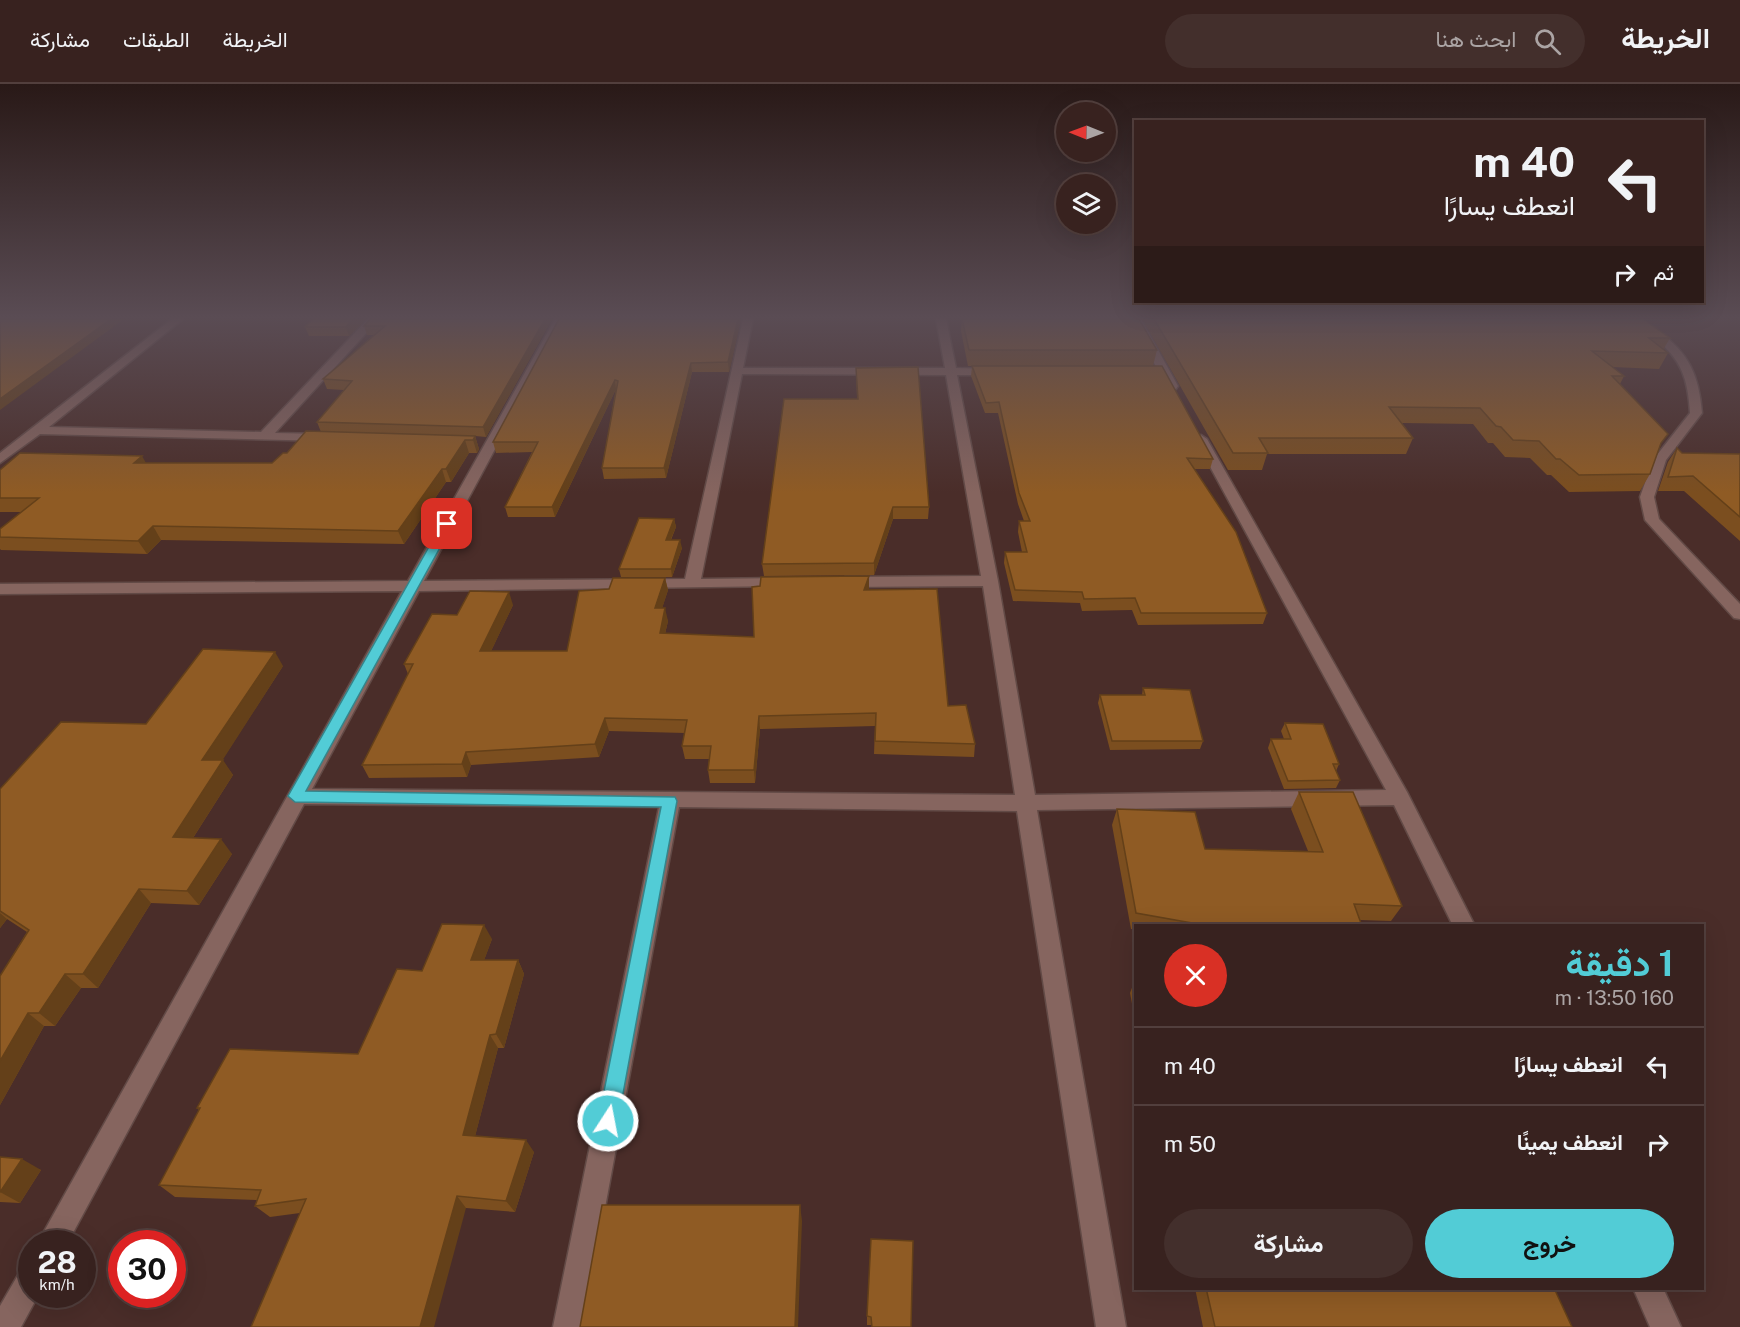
<!DOCTYPE html>
<html lang="ar">
<head>
<meta charset="utf-8">
<style>
  body { margin:0; font-family:"Public Sans",Vazirmatn,sans-serif; background:#432f2c; color:#f1f3f6; direction:rtl; height:100vh; display:flex; flex-direction:column; font-size:22px; white-space:nowrap }
  * { box-sizing:border-box; margin:0 }
  p { font-size:20px; color:#aba4a4 }
  .icon { flex:none; width:33px; height:33px; fill:none; stroke:currentColor; stroke-width:2; stroke-linecap:round; stroke-linejoin:round }
  .map { position:relative; flex:1; overflow:hidden; direction:ltr }
  .sheet { position:absolute; left:1134px; top:840px; width:570px; height:366px; display:flex; flex-direction:column; background:#38221f; border-radius:0px; box-shadow:0 6px 24px #0002,0 0 0 2px #523f3d; direction:rtl }
  .sheet>* { flex:none }
  .top-card { position:absolute; left:1134px; top:36px; width:570px; height:183px; border-radius:0px; box-shadow:0 6px 24px #0002,0 0 0 2px #523f3d; direction:rtl; background:#38221f; color:#f1f3f6; overflow:hidden }
  .needle { width:39px; rotate:271deg }
  .controls { position:absolute; left:1056px; top:18px; display:grid; gap:12px }
  .controls a { display:grid; place-items:center; width:60px; height:60px; border-radius:50%; background:#38221f; box-shadow:0 6px 24px #0002,0 0 0 2px #523f3d; font-size:30px }
  .speed { position:absolute; left:18px; top:1146px; display:flex; gap:12px; font-size:30px; font-weight:700; text-align:center }
  .speed>* { display:grid; place-content:center; width:78px; height:78px; border-radius:50%; background:#38221f; box-shadow:0 6px 24px #0002,0 0 0 2px #523f3d; line-height:1 }
  .speed small { font-size:15px; font-weight:400 }
  .speed .limit { border:9px solid #d22; background:#fff; color:#111 }
  .pin { position:absolute; display:grid; place-items:center; width:51px; height:51px; color:#fff; margin:-26px; border-radius:12px; box-shadow:0 3px 9px #0006 }
  .me { position:absolute; width:66px; margin:-33px; rotate:11deg; stroke-linejoin:round; filter:drop-shadow(0 0 4px #0008) }
  .turn { display:flex; align-items:center; gap:21px; height:126px; padding:0 30px; font-size:27px }
  .turn .icon { width:78px; height:78px; stroke-width:2.5 }
  .turn b { display:block; font-size:42px; line-height:51px }
  .then { display:flex; align-items:center; height:57px; padding:0 30px; background:#0003; gap:12px; font-size:22px }
  .round { display:grid; place-items:center; flex:none; width:63px; height:63px; border-radius:32px; background:#432f2c }
  .overview { display:flex; align-items:center; justify-content:space-between; height:102px; padding:0 30px }
  h1 { font-size:36px; font-weight:700; line-height:45px; color:#52ccd6 }
  .button { display:flex; gap:12px; margin-top:auto; padding:12px 30px }
  .button a { flex:1; height:69px; border-radius:36px; background:#52ccd6; color:#111; font-size:24px; font-weight:700; line-height:69px; text-align:center }
  .button a+a { background:#432f2c; color:#f1f3f6 }
  ul { padding:0; list-style:none }
  li { display:flex; align-items:center; gap:18px; height:78px; padding:0 30px; border-top:2px solid #523f3d }
  li div { flex:1 }
  li b { display:block; font-size:22px }
  li em { font-style:normal }
  header { display:flex; align-items:center; gap:36px; box-sizing:border-box; height:84px; padding:0 30px; background:#38221f; border-bottom:2px solid #523f3d }
  header strong { font-size:28px }
  nav { display:flex; gap:33px; margin-inline-start:auto; font-size:21px }
  .search { width:420px; height:54px; background:#432f2c; display:flex; align-items:center; gap:15px; box-sizing:border-box; padding:0 21px; border-radius:33px; color:#aba4a4; font-size:22px }
  .map>svg:first-child { display:block }
  .lines { fill:none; stroke-linecap:round; stroke-linejoin:round }
  .minor-casing { stroke:#624a46; stroke-width:3 }
  .minor { fill:#86655f; fill-rule:evenodd }
  .wall { fill:#7b4e1f }
  .shaded-wall { fill:#644019 }
  .building { fill:#8f5b24; stroke:#644019; stroke-width:1.5 }
  .route { fill:#52ccd6; stroke:#35858b; stroke-width:1.5 }
</style>
</head>
<body>
<header>
<strong>الخريطة</strong>
<div class="search"><svg class="icon" aria-label="search" viewBox="0 0 24 24"><circle cx="10" cy="10" r="6"/><path d="M15 15l6 6"/></svg>ابحث هنا</div>
<nav><a>الخريطة</a><a>الطبقات</a><a>مشاركة</a></nav>
</header>
<div class="map">
<svg width="1740" height="1243" viewBox="0 0 1740 1243">
  <rect width="100%" height="100%" fill="#4a2d29"/>
  <g class="lines">
    <!-- minor casing -->
    <g class="minor-casing">
      <g id="minor">
        <polygon points="172,235 183,235 49,343 261,348 368,235 379,235 275,349 324,350 329,351 329,357 40,350 0,379 0,369"/>
        <path d="M555 235H565L424 497 685 495 743 235H753L743 284H945L936 235H946L956 284 994 285 1000 288 994 291H957L998 497 1035 711 1386 706 1195 355 1201 351 1207 355 1407 708 1475 842H1453L1394 721 1037 726 1126 1243H1096L1017 727 679 723 583 1243H553L659 723 304 720 67 1160H37L402 507 0 510V500L408 497ZM742 290 946 291 981 492 845 493 837 498 845 503 983 502 1015 711 312 705 419 507 790 502 792 499 784 494 701 495Z"/>
        <polygon points="1131,235 1141,235 1178,302 1176,305 1166,302"/>
        <path d="M1629 235C1642 235 1647 240 1658 247 1689 269 1699 291 1702 329L1666 376 1654 413 1659 435 1740 520V535L1734 534 1645 436 1640 413 1653 376 1690 329C1688 296 1682 275 1655 255 1646 249 1636 243 1629 235Z"/>
        <polygon points="32,1180 32,1210 39,1210 21,1243 0,1243 0,1222 22,1184"/>
        <polygon points="1633,1204 1663,1204 1681,1243 1650,1243"/>
      </g>
    </g>
    <!-- minor -->
    <use href="#minor" class="minor"/>
  </g>
  <!-- wall -->
  <g class="wall">
    <polygon points="313,235 366,235 349,252 309,252 305,243"/>
    <polygon points="370,235 552,235 486,353 475,352 479,365 477,369 469,369 451,398 446,398 404,460 161,456 147,470 1,466 0,465 0,445 22,428 0,428 0,386 146,379 272,379 321,348 317,338 344,306 327,305 323,295 374,251 367,251 364,242"/>
    <polygon points="559,235 741,235 729,288 692,288 666,394 604,395 602,384 616,305 555,433 508,433 505,423 532,368 496,369 493,358"/>
    <polygon points="962,235 1139,235 1157,266 1153,282 968,282 961,247"/>
    <polygon points="1142,235 1643,235 1670,254 1663,266 1668,269 1659,285 1612,283 1624,292 1620,300 1660,363 1650,390 1640,407 1569,408 1551,391 1547,391 1530,374 1505,373 1493,359 1488,359 1473,340 1402,339 1413,354 1406,370 1267,370 1262,386 1228,386"/>
    <polygon points="972,282 1213,375 1210,385 1194,385 1267,529 1263,540 1138,541 1132,526 1082,527 1080,519 1013,517 1004,479 1005,468 1022,468 1018,448 1019,437 1024,437 1018,420 998,329 985,329 971,292"/>
    <polygon points="856,284 929,423 928,435 893,435 874,491 764,492 762,480 857,315"/>
    <polygon points="1677,364 1682,369 1740,370 1740,457 1684,407 1658,407 1668,378"/>
    <polygon points="674,435 676,443 671,456 682,464 672,493 621,493 619,485"/>
    <polygon points="869,492 869,506 948,622 975,660 974,673 874,670 875,642 760,645 755,699 710,699 708,686 709,675 685,675 682,662 685,649 609,647 599,673 471,681 467,693 369,694 362,681 408,590 404,580 457,531 513,521 491,567 567,567 609,505 665,494 668,506 662,524 668,537 665,550 754,553"/>
    <polygon points="283,582 222,676 233,691 193,754 232,770 199,821 151,819 98,904 81,904 55,942 44,942 0,1021 0,892 27,848 7,835 0,844 0,705 146,640"/>
    <polygon points="1143,604 1203,657 1200,665 1110,666 1098,619 1100,611 1142,611"/>
    <polygon points="1285,639 1339,680 1336,687 1340,696 1336,704 1284,705 1268,664 1271,655 1284,655 1281,647"/>
    <polygon points="1299,708 1402,822 1391,837 1360,836 1362,842 1136,842 1136,846 1131,845 1112,741 1117,725 1205,765 1308,767 1291,725"/>
    <polygon points="492,855 484,876 518,876 524,890 504,964 498,964 475,1052 534,1068 515,1128 466,1124 300,1129 270,1133 255,1122 257,1116 175,1113 159,1101 199,1026 197,1024 358,970 422,887"/>
    <polygon points="1136,893 1136,941 1130,909"/>
    <polygon points="0,1073 41,1086 20,1119 0,1118"/>
    <polygon points="871,1155 871,1241 867,1241 867,1232"/>
    <polygon points="1195,1204 1554,1204 1572,1243 1203,1243"/>
  </g>
  <!-- shaded-wall -->
  <g class="shaded-wall">
    <polygon points="111,235 124,235 0,326 0,315"/>
    <polygon points="353,235 366,235 349,252 346,243"/>
    <polygon points="545,235 552,235 486,353 483,343"/>
    <polygon points="738,235 741,235 729,288 728,278"/>
    <polygon points="691,279 692,288 666,394 664,384"/>
    <polygon points="615,296 616,305 555,433 552,423"/>
    <polygon points="475,352 479,365 477,369 473,356"/>
    <polygon points="465,356 469,369 451,398 446,385"/>
    <polygon points="142,372 150,386 134,379"/>
    <polygon points="442,385 446,398 404,460 398,447"/>
    <polygon points="893,423 893,435 874,491 874,479"/>
    <polygon points="674,435 676,443 667,464 666,456"/>
    <polygon points="153,442 161,456 147,470 138,457"/>
    <polygon points="680,456 682,464 672,493 671,485"/>
    <polygon points="869,492 869,505 864,519 864,506"/>
    <polygon points="665,494 668,506 658,537 655,524"/>
    <polygon points="509,508 513,521 485,580 480,567"/>
    <polygon points="665,524 668,537 662,562 660,549"/>
    <polygon points="275,568 283,582 213,691 202,676"/>
    <polygon points="759,632 760,645 755,699 754,686"/>
    <polygon points="605,634 609,647 599,673 595,660"/>
    <polygon points="466,668 471,681 467,693 462,680"/>
    <polygon points="223,676 233,691 184,768 173,753"/>
    <polygon points="221,755 232,770 199,821 187,807"/>
    <polygon points="139,805 151,819 98,904 83,890"/>
    <polygon points="0,829 7,835 0,844"/>
    <polygon points="484,841 492,855 479,890 471,876"/>
    <polygon points="518,876 524,890 504,964 496,950"/>
    <polygon points="65,890 81,904 55,942 39,929"/>
    <polygon points="28,929 44,942 0,1021 0,977"/>
    <polygon points="490,951 498,964 472,1064 463,1051"/>
    <polygon points="526,1056 534,1068 515,1128 506,1117"/>
    <polygon points="22,1075 41,1086 20,1119 0,1108"/>
    <polygon points="457,1112 466,1124 434,1243 420,1243"/>
    <polygon points="800,1121 802,1137 798,1243 795,1243"/>
  </g>
  <!-- building -->
  <g class="building">
    <polygon points="0,235 111,235 0,315"/>
    <polygon points="313,235 353,235 346,243 305,243"/>
    <polygon points="370,235 545,235 483,343 317,338 352,297 323,295 385,242 364,242"/>
    <polygon points="559,235 738,235 728,278 691,279 664,384 602,384 618,297 615,296 552,423 505,423 538,358 493,358"/>
    <polygon points="962,235 1139,235 1157,266 969,266"/>
    <polygon points="1154,235 1643,235 1670,254 1649,254 1668,269 1592,267 1624,292 1612,292 1668,350 1661,359 1650,390 1579,391 1560,375 1556,375 1539,357 1513,356 1501,343 1496,342 1480,324 1389,323 1413,354 1259,354 1268,369 1233,369"/>
    <polygon points="972,282 1162,282 1213,375 1187,374 1236,448 1267,529 1141,529 1135,514 1084,515 1082,508 1015,506 1005,468 1027,468 1019,437 1030,437 1019,409 999,318 986,319"/>
    <polygon points="918,283 929,423 893,423 874,479 762,480 784,315 858,315 856,284"/>
    <polygon points="306,347 475,352 473,356 465,356 446,385 442,385 398,447 153,442 138,457 0,453 0,445 39,414 0,414 0,386 20,369 142,372 134,379 272,379 283,369 287,369"/>
    <polygon points="1677,364 1682,369 1740,370 1740,433 1693,392 1668,393"/>
    <polygon points="639,434 674,435 666,456 680,456 671,485 619,485"/>
    <polygon points="869,492 864,506 937,505 948,622 966,621 975,660 875,657 876,629 759,632 754,686 708,686 711,662 682,662 687,636 605,634 595,660 466,668 462,680 362,681 413,580 404,580 432,530 457,531 470,507 509,508 480,567 567,567 579,507 609,505 613,494 665,494 655,524 665,524 660,549 754,553 752,503 760,502 761,493"/>
    <polygon points="203,565 275,568 202,676 223,676 173,753 221,755 187,807 139,805 83,890 65,890 39,929 28,929 0,977 0,892 29,846 0,827 0,705 61,638 146,640"/>
    <polygon points="1143,604 1190,606 1203,657 1112,657 1100,611 1145,611"/>
    <polygon points="1285,639 1323,640 1339,680 1333,680 1340,696 1288,697 1271,655 1291,655"/>
    <polygon points="1299,708 1353,708 1402,822 1354,820 1362,842 1209,842 1136,829 1117,725 1195,728 1205,765 1323,768"/>
    <polygon points="442,840 484,841 471,876 518,876 496,950 490,951 463,1051 526,1056 506,1117 457,1112 420,1243 251,1243 306,1115 255,1122 261,1106 159,1101 200,1024 197,1024 230,965 358,970 397,885 422,887"/>
    <polygon points="0,1073 22,1075 0,1108"/>
    <polygon points="602,1121 800,1121 795,1243 580,1243"/>
    <polygon points="871,1155 913,1157 911,1243 872,1243 871,1233 867,1232"/>
    <polygon points="1206,1204 1554,1204 1572,1243 1215,1243"/>
  </g>
  <!-- sky -->
  <linearGradient id="sky" x2="0" y2="1"><stop stop-color="#291917"/><stop offset="0.57" stop-color="#5a4c54"/><stop offset="1" stop-color="#5a4c54" stop-opacity="0"/></linearGradient>
  <rect width="1740" height="409" fill="url(#sky)"/>
  <!-- route -->
  <polygon class="route" points="443,438 453,440 306,707 675,713 677,717 618,1037 615,1044 608,1047 601,1044 598,1037 661,723 295,718 288,712"/>
</svg>
<div class="controls">
<a><svg class="needle" viewBox="-14 -14 28 28"><path d="M0-13l5 13h-10z" fill="#e53935"/><path d="M0 13l5-13h-10z" fill="#aba4a4"/></svg></a>
<a><svg class="icon" aria-label="layers" viewBox="0 0 24 24"><path d="M12 4l9 5-9 5-9-5zM3 14l9 5 9-5"/></svg></a>
</div>
<div class="speed"><div>28<small>km/h</small></div><div class="limit">30</div></div>
<div class="pin" style="left:447px;top:440px;background:#d93025"><svg class="icon" aria-label="arrive" viewBox="0 0 24 24"><path d="M6 21V4h12l-3 4 3 4H6"/></svg></div>
<svg class="me" style="left:608px;top:1037px" viewBox="-20 -20 40 40"><circle r="17" fill="#52ccd6" stroke="#fff" stroke-width="3"/><path d="M0-11L8 9 0 5-8 9z" fill="#fff"/></svg>
<div class="top-card">
<div class="turn"><svg class="icon" aria-label="left" viewBox="0 0 24 24"><path d="M17 20v-9H6M10 6l-5 5 5 5"/></svg><div><b>40 m</b>انعطف يسارًا</div></div>
<div class="then">ثم<svg class="icon" aria-label="right" viewBox="0 0 24 24"><path d="M7 20v-9h11M14 6l5 5-5 5"/></svg></div>
</div>
<section class="sheet">
<div class="overview"><div><h1>1 دقيقة</h1><p>160 m · 13:50</p></div><a class="round" style="background:#d93025;color:#fff"><svg class="icon" aria-label="close" viewBox="0 0 24 24"><path d="M6 6l12 12M18 6L6 18"/></svg></a></div>
<ul>
<li><svg class="icon" aria-label="left" viewBox="0 0 24 24"><path d="M17 20v-9H6M10 6l-5 5 5 5"/></svg><div><b>انعطف يسارًا</b></div><em>40 m</em></li>
<li><svg class="icon" aria-label="right" viewBox="0 0 24 24"><path d="M7 20v-9h11M14 6l5 5-5 5"/></svg><div><b>انعطف يمينًا</b></div><em>50 m</em></li>
</ul>
<div class="button"><a>خروج</a><a>مشاركة</a></div>
</section>
</div>
</body>
</html>
